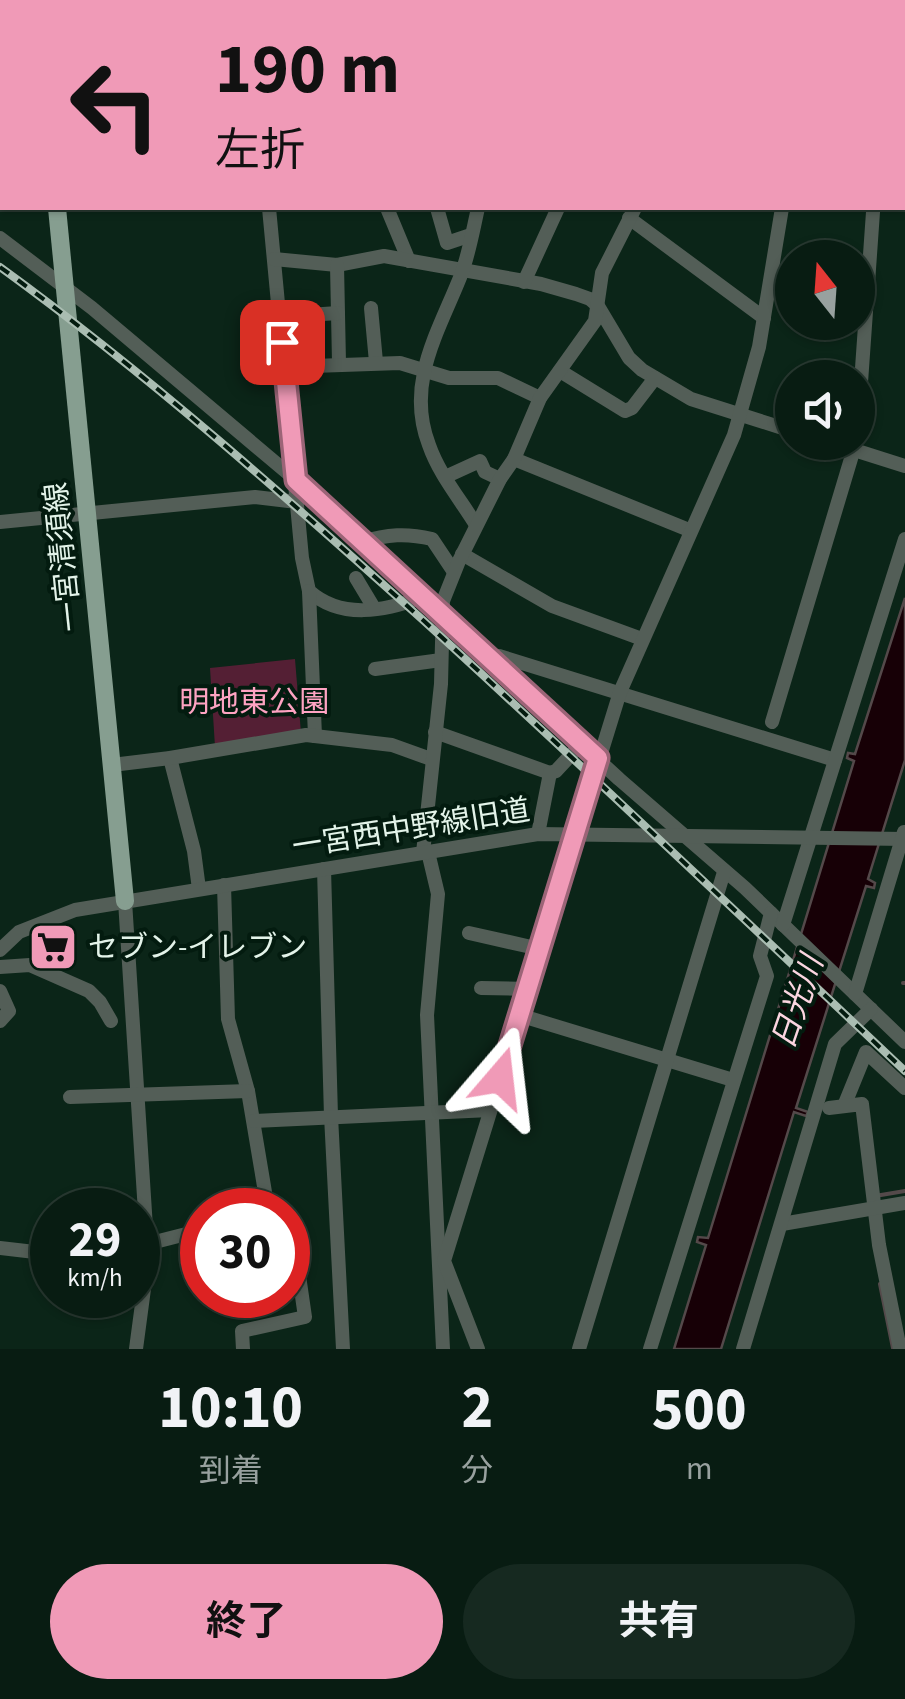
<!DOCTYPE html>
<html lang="ja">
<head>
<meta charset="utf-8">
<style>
  body { margin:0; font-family:"Source Sans 3","Noto Sans JP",sans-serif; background:#162920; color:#f1f3f6; height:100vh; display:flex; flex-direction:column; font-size:38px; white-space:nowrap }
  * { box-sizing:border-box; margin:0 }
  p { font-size:32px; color:#98a19f }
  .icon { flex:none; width:55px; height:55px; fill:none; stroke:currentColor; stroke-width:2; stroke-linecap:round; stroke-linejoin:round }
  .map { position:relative; height:1349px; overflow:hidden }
  .drawer { display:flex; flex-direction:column; background:#081c12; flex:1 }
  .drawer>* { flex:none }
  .banner { position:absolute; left:0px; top:0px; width:905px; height:210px; box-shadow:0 2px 8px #0004,0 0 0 2px #293a32; background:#f09ab7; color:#111; overflow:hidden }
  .needle { width:65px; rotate:343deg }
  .fabs { position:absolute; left:775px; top:240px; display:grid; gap:20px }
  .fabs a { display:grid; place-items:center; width:100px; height:100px; border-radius:50%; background:#081c12; box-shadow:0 2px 8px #0004,0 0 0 2px #293a32; font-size:50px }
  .speed { position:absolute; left:30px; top:1188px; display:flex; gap:20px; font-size:50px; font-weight:700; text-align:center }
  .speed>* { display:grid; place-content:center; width:130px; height:130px; border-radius:50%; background:#081c12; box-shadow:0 2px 8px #0004,0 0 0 2px #293a32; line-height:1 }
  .speed small { font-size:25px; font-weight:400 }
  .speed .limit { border:15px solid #d22; background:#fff; color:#111 }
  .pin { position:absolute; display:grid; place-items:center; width:85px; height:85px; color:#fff; margin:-42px; border-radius:20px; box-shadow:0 5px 15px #0006 }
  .me { position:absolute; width:110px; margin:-55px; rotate:17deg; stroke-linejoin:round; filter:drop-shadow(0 0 8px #0008) }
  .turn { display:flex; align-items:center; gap:35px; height:210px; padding:0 50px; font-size:45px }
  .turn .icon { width:130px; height:130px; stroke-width:2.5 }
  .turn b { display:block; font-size:70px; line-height:85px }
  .eta { display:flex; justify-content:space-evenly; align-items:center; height:170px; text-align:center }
  .eta b { font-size:60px; font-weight:700; line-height:70px }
  .primary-button { display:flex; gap:20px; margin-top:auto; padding:20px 50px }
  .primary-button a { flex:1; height:115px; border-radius:60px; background:#f09ab7; color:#111; font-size:40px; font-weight:700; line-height:115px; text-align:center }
  .primary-button a+a { background:#162920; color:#f1f3f6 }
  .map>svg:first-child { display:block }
  .green { fill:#541f34 }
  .water { fill:#170006; stroke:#54494a; stroke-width:2.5 }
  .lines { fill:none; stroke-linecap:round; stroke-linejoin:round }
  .stream { stroke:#54494a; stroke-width:4 }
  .minor { stroke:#535e57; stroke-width:14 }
  .major { stroke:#869e90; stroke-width:18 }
  .rail-casing { stroke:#aabdb2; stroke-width:8 }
  .rail { stroke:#031b0f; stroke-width:4; stroke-dasharray:11; stroke-linecap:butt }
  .route-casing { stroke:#9c6477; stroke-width:25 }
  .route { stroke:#f09ab7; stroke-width:18 }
  .labels { text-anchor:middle; stroke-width:8; stroke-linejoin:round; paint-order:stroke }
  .street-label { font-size:30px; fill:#e3f3e9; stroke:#031b0f }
  .park-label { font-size:30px; fill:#fea3c2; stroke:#031b0f }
  .poi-label { font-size:30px; fill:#e3f3e9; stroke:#031b0f; text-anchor:start }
  .water-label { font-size:32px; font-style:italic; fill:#fbd5e0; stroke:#031b0f }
</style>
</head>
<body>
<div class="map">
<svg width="905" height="1349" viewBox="0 0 905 1349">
  <rect width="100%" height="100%" fill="#0b2518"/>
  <!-- green -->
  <polygon class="green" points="295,659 301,733 215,747 210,668"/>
  <!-- water -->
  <polygon class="water" points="905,598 905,760 868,879 875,883 874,888 866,886 796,1108 808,1112 806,1116 794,1112 721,1349 674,1349 706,1245 697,1242 698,1237 708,1238 854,761 847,758 848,753 855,754"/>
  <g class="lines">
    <!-- stream -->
    <g class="stream">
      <polyline points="140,0 141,2"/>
      <polyline points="903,983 905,983"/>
      <polyline points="875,1196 905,1191"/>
      <polyline points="880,1284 893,1348"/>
    </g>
    <!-- minor -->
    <g class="minor">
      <polyline points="238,0 238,2"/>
      <polyline points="442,0 442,2"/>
      <path d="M269 208 302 558 309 591C341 620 385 611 423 597"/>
      <polyline points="387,208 409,261"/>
      <polyline points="437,208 447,243 471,235"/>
      <polyline points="629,218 764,318"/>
      <polyline points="0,238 92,308 296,480 619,779 745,888 905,1042"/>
      <polyline points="274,259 337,265 384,256 541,284 576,294 590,299 598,306 629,358 642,370 691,399 792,431"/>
      <polyline points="337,265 339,363"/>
      <polyline points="771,280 792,282"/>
      <polyline points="524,282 558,208"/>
      <polyline points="371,308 376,362"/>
      <polyline points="279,317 338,313"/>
      <polyline points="284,367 400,363 449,378 498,378 540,398"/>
      <polyline points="560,371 625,411 632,408 655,378"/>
      <polyline points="858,425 873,212"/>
      <polyline points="829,442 905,466"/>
      <polyline points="514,459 689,530"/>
      <polyline points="445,477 480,461 485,472 500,479"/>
      <polyline points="0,522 255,497 297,502"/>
      <path d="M476 525C460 499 439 474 429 445 405 383 439 331 461 275 469 254 473 230 478 208"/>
      <path d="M362 542C387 534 407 533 432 539L454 572"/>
      <polyline points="462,554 552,606 642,639"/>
      <polyline points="356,578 374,608"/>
      <polyline points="309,591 315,736"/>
      <polyline points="488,656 499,656 835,760"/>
      <polyline points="375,669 441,660"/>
      <polyline points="772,722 856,442"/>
      <polyline points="435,732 550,773"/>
      <polyline points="170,758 194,851 199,889"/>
      <polyline points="112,765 170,758 306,735 392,745 431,759"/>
      <polyline points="538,834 550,773 556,771 582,743"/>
      <polyline points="428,852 438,894 427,1015 443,1349"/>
      <polyline points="423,853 441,684 443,601 459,561 500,479 514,459 540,398 595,321 602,273 635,208"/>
      <polyline points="324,869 331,1116 343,1349"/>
      <polyline points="224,885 228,1019 248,1091 268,1210"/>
      <polyline points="125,901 148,1259 136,1349"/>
      <polyline points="783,925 905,539"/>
      <polyline points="469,933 540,949"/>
      <polyline points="0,950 19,932 75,910 538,834 905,839"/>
      <polyline points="0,967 30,965 89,991 100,1002 111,1021"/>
      <polyline points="481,988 528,989"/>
      <polyline points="0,991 9,1011 0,1021"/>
      <polyline points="855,994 904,832"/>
      <polyline points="519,1015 733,1080"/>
      <polyline points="70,1097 248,1091"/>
      <polyline points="844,1106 866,1052 905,1088"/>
      <polyline points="829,1108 862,1104 879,1245 900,1349"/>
      <polyline points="254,1121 490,1110"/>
      <polyline points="782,1224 905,1203"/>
      <polyline points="147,1244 202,1230"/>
      <polyline points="0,1248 52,1254"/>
      <polyline points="243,1349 242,1331 305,1317 295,1248 288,1229"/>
      <polyline points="478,1349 444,1261 620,692 734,435 759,347 782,208"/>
      <polyline points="579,1349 724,872"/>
      <polyline points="650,1349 767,976 760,956 771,913"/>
      <polyline points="743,1349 835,1044 871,1009"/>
    </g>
    <!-- major -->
    <g class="major">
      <polyline points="36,0 37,2"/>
      <polyline points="734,0 735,2"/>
      <polyline points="656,2 668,0"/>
      <polyline points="0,132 2,132"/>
      <polyline points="902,147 905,147"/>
      <polyline points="57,208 125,901"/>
    </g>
    <!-- rail casing -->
    <g class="rail-casing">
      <path id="rail" d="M0 267C149 375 287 498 424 621 586 769 745 920 905 1071"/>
    </g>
    <!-- rail -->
    <use href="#rail" class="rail"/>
  </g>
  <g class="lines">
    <!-- route casing -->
    <g class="route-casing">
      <polyline id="route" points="282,342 296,480 598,758 500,1078"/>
    </g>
    <!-- route -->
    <use href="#route" class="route"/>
  </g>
  <!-- icons -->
  <defs>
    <g id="supermarket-square" transform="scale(2.5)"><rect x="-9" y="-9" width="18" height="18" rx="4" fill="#f09ab7" stroke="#031b0f"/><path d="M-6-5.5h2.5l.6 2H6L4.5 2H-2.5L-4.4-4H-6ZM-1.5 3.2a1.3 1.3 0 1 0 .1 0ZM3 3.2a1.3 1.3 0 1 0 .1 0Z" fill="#111"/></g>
  </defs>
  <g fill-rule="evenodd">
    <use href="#supermarket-square" x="53" y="947"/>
  </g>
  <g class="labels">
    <!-- street labels -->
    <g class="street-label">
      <text transform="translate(63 557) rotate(-96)" y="10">一宮清須線</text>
      <text transform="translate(411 828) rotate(-9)" y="10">一宮西中野線旧道</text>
    </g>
    <!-- park labels -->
    <g class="park-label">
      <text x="254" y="712">明地東公園</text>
    </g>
    <!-- poi labels -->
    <g class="poi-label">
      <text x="88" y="957">セブン-イレブン</text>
    </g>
    <!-- water labels -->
    <g class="water-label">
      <text transform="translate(797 1002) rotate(-71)" y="11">日光川</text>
    </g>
  </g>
</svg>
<div class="fabs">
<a><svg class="needle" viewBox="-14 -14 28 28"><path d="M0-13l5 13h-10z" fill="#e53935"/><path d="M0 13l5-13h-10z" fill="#98a19f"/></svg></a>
<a><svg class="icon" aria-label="sound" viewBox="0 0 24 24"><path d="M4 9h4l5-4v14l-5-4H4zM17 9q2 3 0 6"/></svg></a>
</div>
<div class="speed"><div>29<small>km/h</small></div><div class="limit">30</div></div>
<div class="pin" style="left:282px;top:342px;background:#d93025"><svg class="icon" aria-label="arrive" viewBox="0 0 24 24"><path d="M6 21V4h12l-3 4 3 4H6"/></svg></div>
<svg class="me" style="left:500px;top:1078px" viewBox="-20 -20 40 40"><path d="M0-17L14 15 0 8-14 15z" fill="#f09ab7" stroke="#fff" stroke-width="4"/></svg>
<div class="banner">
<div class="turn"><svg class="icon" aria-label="left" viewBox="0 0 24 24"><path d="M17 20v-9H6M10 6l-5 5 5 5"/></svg><div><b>190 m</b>左折</div></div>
</div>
</div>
<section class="drawer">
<div class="eta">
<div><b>10:10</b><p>到着</p></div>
<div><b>2</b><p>分</p></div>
<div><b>500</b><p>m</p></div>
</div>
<div class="primary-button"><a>終了</a><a>共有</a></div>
</section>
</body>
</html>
